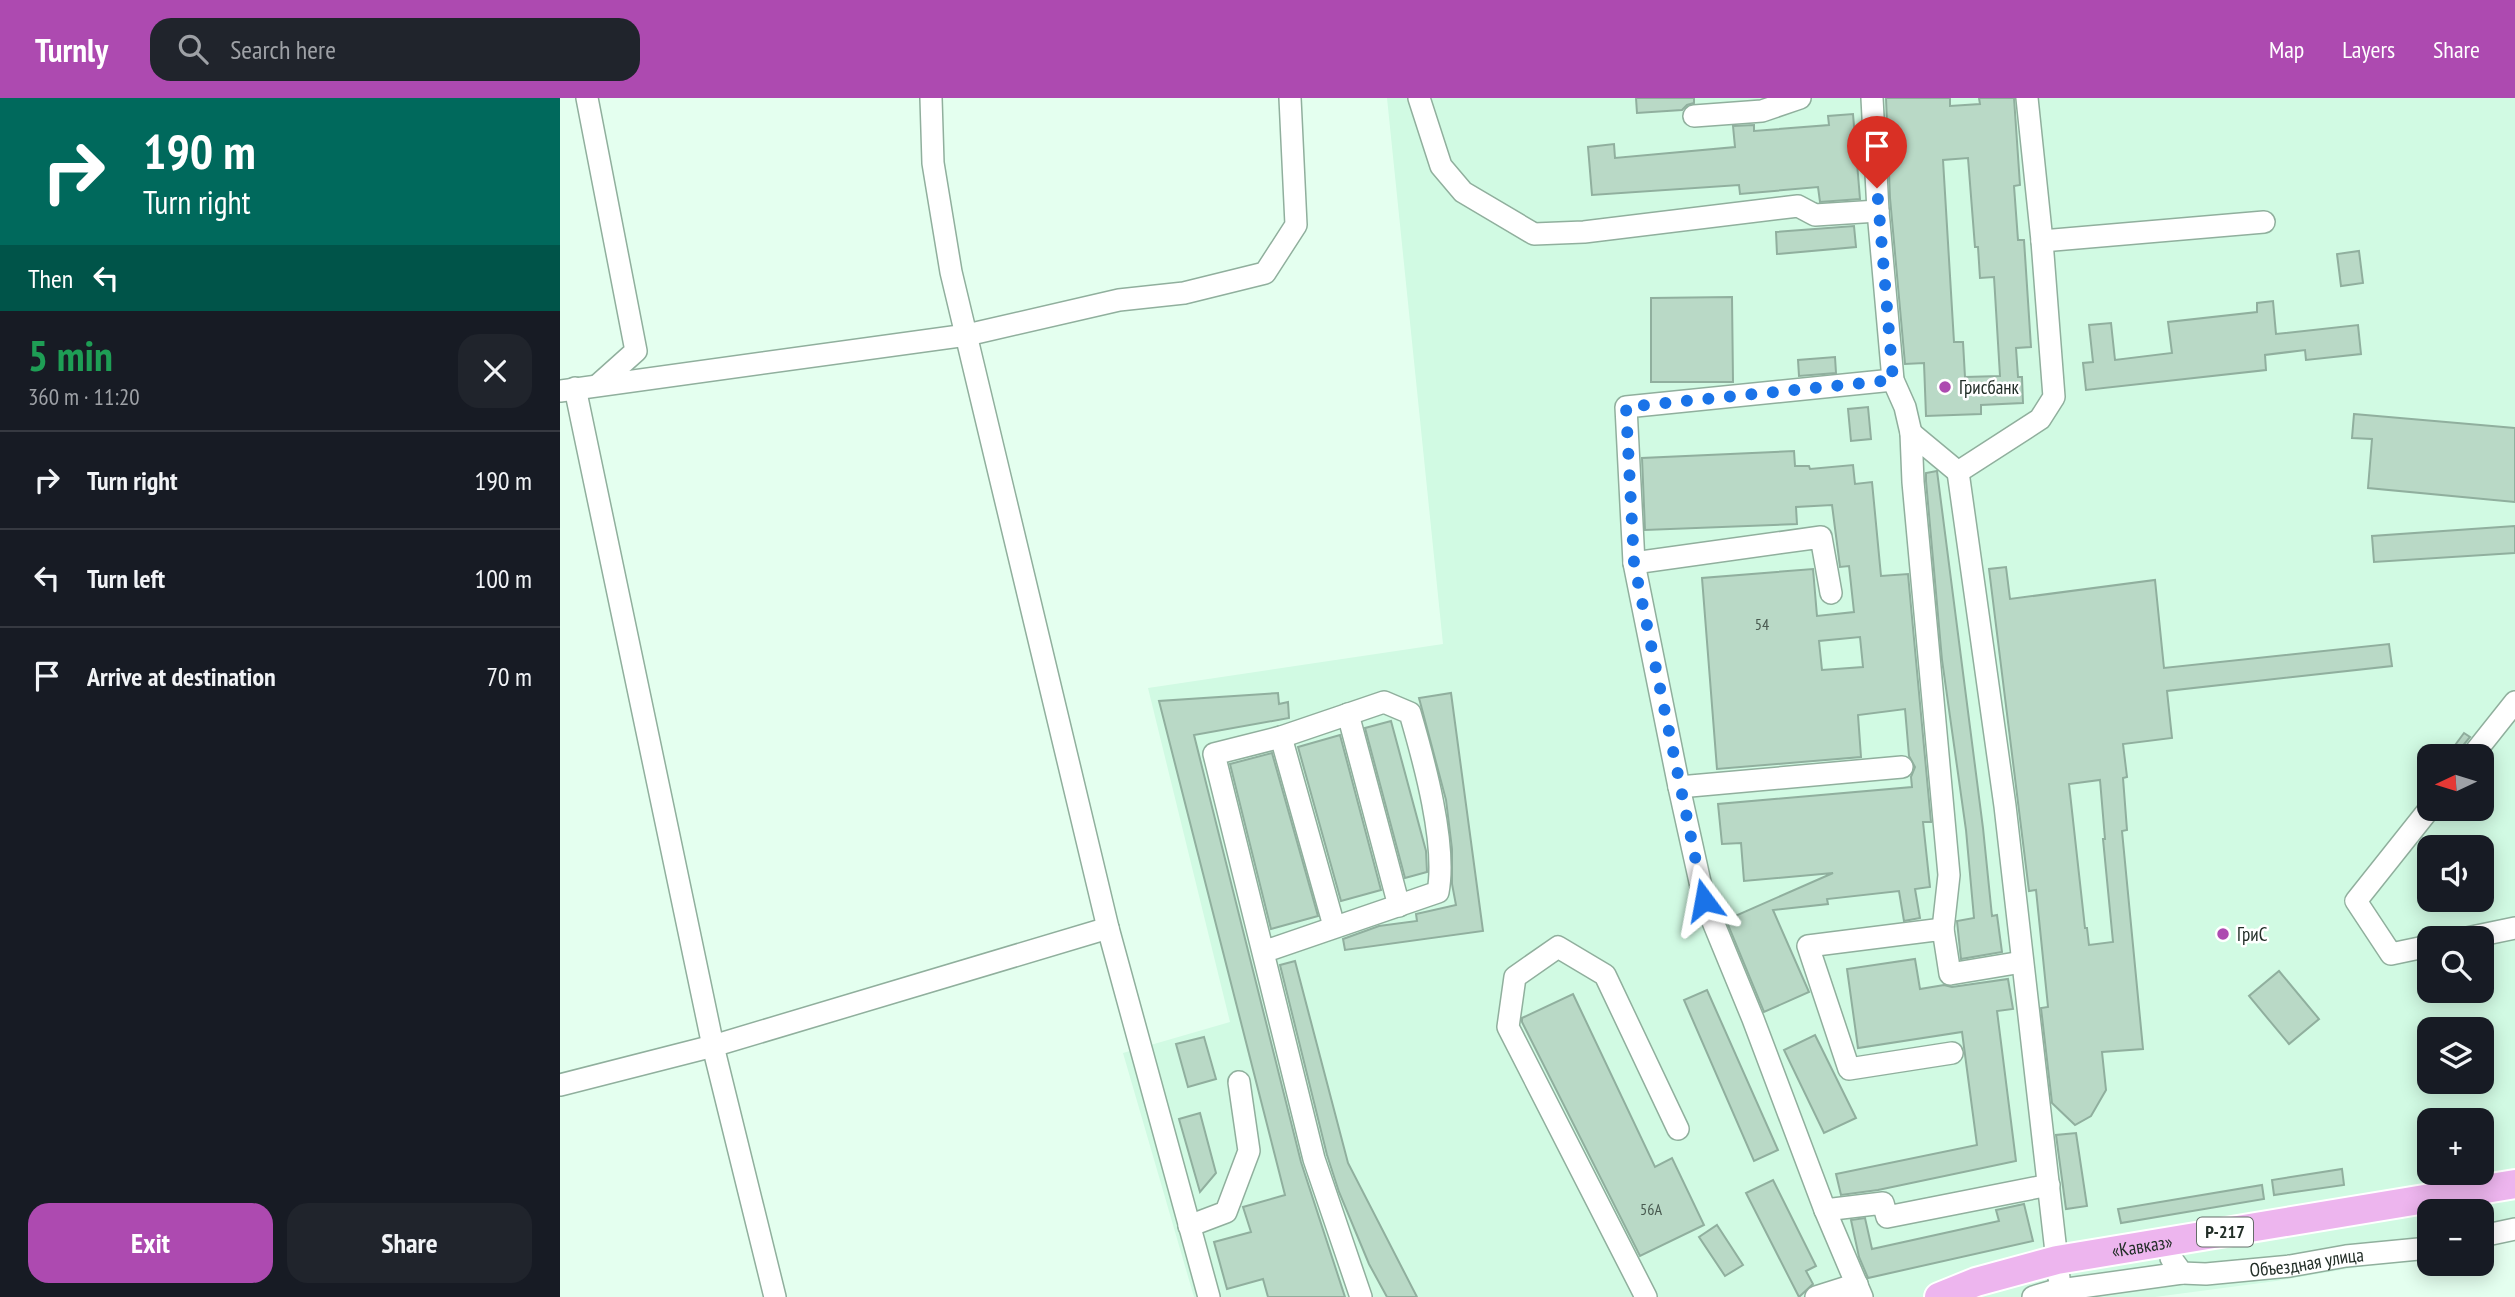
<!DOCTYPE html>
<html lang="en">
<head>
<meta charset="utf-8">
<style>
  body { margin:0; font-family:"PT Sans Narrow",sans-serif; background:#20242c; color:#f1f3f6; height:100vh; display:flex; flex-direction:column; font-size:26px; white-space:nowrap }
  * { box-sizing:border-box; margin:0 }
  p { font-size:23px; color:#9ea1a6 }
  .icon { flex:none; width:38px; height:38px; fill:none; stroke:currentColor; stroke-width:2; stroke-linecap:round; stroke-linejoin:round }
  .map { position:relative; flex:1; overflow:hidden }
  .panel { display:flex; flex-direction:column; background:#171b24; width:560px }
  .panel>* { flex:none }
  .banner { background:#00695c; color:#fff; overflow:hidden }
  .needle { width:46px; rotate:266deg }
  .buttons { position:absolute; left:1857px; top:646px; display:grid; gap:14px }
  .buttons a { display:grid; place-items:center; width:77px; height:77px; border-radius:14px; background:#171b24; box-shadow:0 4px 18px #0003; font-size:35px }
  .pin { position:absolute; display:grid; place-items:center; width:60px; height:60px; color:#fff; margin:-72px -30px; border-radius:50% 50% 50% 0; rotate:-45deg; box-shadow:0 0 7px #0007 }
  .pin .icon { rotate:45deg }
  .me { position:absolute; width:77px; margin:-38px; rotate:347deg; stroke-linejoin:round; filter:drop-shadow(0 0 5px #0008) }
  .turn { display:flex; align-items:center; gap:24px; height:147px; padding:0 28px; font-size:32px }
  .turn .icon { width:91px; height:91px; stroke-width:2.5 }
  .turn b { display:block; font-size:49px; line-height:60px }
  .then { display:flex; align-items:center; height:66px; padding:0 28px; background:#0003; gap:14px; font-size:26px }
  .round { display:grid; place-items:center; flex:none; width:74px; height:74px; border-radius:21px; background:#20242c }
  .head { display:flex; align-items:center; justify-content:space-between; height:119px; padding:0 28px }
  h1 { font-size:42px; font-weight:700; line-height:52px; color:#1e9e55 }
  .primary-button { display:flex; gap:14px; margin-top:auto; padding:14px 28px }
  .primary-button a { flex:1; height:80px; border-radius:21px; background:#ad4ab0; color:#fff; font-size:28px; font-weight:700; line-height:80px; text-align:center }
  .primary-button a+a { background:#20242c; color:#f1f3f6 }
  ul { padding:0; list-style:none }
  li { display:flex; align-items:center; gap:21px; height:98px; padding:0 28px; border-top:2px solid #363941 }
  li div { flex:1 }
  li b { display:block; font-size:26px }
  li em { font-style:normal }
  header { display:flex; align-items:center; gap:42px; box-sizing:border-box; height:98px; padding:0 35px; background:#ad4ab0; color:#fff }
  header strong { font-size:33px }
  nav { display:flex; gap:38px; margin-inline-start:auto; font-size:24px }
  .search { width:490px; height:63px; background:#20242c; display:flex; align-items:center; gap:18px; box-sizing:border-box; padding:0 24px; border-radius:21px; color:#9ea1a6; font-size:26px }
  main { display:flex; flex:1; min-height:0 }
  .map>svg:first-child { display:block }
  .built { fill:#d1fae3; fill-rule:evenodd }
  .building { fill:#b9d9c6; stroke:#90af9e; stroke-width:2; fill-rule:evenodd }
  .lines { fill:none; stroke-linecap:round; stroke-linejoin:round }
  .minor-casing { stroke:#90af9d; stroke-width:24 }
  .major-casing { stroke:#fff; stroke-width:32 }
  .minor { stroke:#fff; stroke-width:21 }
  .major { stroke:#edb5ee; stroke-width:28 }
  .route { stroke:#1a73e8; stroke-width:12; stroke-dasharray:0 21.6 }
  .poi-dot { fill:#ad4ab0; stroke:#fff; stroke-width:2.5 }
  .labels { text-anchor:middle; stroke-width:5; stroke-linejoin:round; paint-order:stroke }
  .number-label { font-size:16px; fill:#48594f }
  .shield { fill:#fff; stroke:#646d68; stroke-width:2 }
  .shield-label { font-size:18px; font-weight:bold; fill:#222e27 }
  .poi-label { font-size:19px; fill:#222e27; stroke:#fff; text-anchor:start }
  .street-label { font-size:19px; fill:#222e27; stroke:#fff }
</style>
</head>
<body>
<header>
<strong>Turnly</strong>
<div class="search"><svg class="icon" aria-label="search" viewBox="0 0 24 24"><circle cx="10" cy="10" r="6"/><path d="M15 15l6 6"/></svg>Search here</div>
<nav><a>Map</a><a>Layers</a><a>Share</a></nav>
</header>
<main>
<section class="panel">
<div class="banner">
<div class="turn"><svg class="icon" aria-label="right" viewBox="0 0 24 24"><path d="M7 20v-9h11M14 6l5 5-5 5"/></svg><div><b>190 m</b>Turn right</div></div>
<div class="then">Then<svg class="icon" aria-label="left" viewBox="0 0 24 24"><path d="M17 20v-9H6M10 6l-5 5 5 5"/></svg></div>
</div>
<div class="head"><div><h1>5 min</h1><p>360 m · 11:20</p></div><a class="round"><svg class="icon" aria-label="close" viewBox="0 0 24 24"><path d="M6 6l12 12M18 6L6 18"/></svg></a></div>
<ul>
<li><svg class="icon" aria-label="right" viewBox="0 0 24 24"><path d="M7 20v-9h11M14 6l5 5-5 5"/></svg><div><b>Turn right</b></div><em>190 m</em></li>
<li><svg class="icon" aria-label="left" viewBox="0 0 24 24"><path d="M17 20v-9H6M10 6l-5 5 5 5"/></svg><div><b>Turn left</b></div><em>100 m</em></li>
<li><svg class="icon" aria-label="arrive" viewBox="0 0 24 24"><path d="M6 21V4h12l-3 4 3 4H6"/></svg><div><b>Arrive at destination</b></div><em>70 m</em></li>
</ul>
<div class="primary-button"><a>Exit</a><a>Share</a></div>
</section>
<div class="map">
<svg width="1955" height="1199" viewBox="0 0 1955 1199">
  <rect width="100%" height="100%" fill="#e4ffef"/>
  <!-- built -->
  <path class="built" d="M827 0H1955V1142L1922 1148V1113H1869V1157L1716 1183 1595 1199H634L563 955 670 924 588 590 883 546ZM1869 658H1922V710H1869ZM1869 749H1922V802H1869ZM1869 840H1922V892H1869ZM1869 931H1922V984H1869ZM1869 1022H1922V1074H1869Z"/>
  <!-- building -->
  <g class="building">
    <polygon points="1076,0 1134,0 1134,5 1127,7 1122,12 1077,15"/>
    <path d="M1326 0H1390V8L1420 6 1419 0H1454L1460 87 1454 88 1458 142H1464L1471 249 1456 250 1458 279H1462L1463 305 1421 307V316L1366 318 1364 265 1345 266 1330 100ZM1408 60 1415 149H1418L1420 180 1434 179 1440 278 1405 279 1403 244H1394L1383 62Z"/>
    <polygon points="1293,16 1300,101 1260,104 1258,89 1180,96 1179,87 1032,97 1028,49 1054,46 1055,60 1175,49 1173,28 1194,27 1194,33 1269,27 1268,18"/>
    <polygon points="1294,128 1296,149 1217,156 1216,134"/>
    <polygon points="1799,153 1803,185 1781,188 1777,156"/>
    <polygon points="1172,199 1173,284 1091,284 1091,200"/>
    <polygon points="1713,203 1716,236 1798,227 1801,256 1746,262 1745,252 1705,257 1706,272 1526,292 1523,265 1533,264 1529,227 1551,225 1555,262 1612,255 1608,224 1697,214 1697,205"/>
    <polygon points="1275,259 1276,275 1239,278 1238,262"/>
    <polygon points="1308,309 1311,341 1291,343 1288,311"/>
    <polygon points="1794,316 1955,330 1955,404 1808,390 1812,341 1792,340"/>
    <path d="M1234 353 1235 368H1249L1250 371 1293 367 1295 386 1312 384 1321 478 1348 476 1371 724H1363L1370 789 1355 791 1360 820 1344 823 1339 793 1267 801 1268 806 1213 812 1249 894 1204 914 1166 822 1273 775 1184 783 1181 745 1162 746 1158 706 1352 689 1351 679 1355 669 1349 658 1345 611 1298 617 1301 659 1157 671 1142 480 1253 471 1257 518 1294 514 1289 468 1280 469 1272 407 1236 409 1237 426 1085 432 1082 360ZM1300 539 1303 569 1262 572 1259 543Z"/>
    <polygon points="1377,373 1423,730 1432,818 1437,817 1442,854 1401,861 1397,823 1414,820 1406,732 1382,562 1366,383 1366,375"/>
    <polygon points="1955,428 1955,455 1814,464 1812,438"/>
    <path d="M1446 469 1450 501 1595 482 1604 570 1829 546 1832 568 1607 593 1612 640 1563 646 1567 679 1563 680 1567 732 1562 733 1583 951 1542 954 1546 992 1531 1018 1515 1027 1492 1005 1481 910 1488 909 1476 792 1469 793 1429 471ZM1540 682 1545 741H1543L1553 844 1529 847 1527 830H1525L1509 686Z"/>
    <polygon points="718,595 719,606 728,604 729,620 634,637 741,1064 785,1199 708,1199 703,1181 667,1191 654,1144 691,1134 683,1109 725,1097 599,603"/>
    <polygon points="891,595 923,833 785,852 783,841 819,828 857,823 856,816 896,807 892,786 892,751 886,702 859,600"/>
    <polygon points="831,623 866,753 867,774 845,780 805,630"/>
    <polygon points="1904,635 1910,639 1901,650 1899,658 1887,658"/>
    <polygon points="780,637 821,792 781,803 738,649"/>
    <polygon points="712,655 758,818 711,831 670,666"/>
    <polygon points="1355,861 1360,891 1384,887 1392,889 1448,881 1453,911 1437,913 1456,1063 1318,1092 1281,1097 1276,1076 1417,1047 1402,934 1298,950 1287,871"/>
    <polygon points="735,863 788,1065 857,1199 827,1199 809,1166 779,1094 767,1057 720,867"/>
    <polygon points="1719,873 1759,921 1729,946 1689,898"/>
    <polygon points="1147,892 1218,1052 1194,1063 1124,902"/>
    <polygon points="1013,896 1095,1069 1112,1060 1144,1127 1080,1158 962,924 962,920"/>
    <polygon points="1255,937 1296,1020 1264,1035 1224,952"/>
    <polygon points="644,939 656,981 628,989 616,946"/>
    <polygon points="640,1015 656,1075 640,1094 619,1021"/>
    <polygon points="1516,1035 1527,1108 1506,1111 1496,1037"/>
    <polygon points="1782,1071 1784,1087 1714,1097 1712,1082"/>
    <polygon points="1213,1082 1256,1168 1246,1173 1253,1186 1239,1199 1186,1095"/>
    <polygon points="1702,1087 1704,1101 1561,1125 1558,1111"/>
    <polygon points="1464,1106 1473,1143 1308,1180 1299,1159 1291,1122 1305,1120 1312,1151 1439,1123 1436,1112"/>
    <polygon points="1157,1127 1183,1167 1165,1178 1139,1139"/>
  </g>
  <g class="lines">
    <!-- minor casing -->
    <g class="minor-casing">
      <g id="minor">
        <polyline points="27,0 76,253 38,287"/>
        <polyline points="371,0 373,65 391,174 548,830 649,1199"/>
        <polyline points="859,0 881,68 903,94 974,136 1024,134 1238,108 1255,117 1318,113"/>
        <polyline points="1312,0 1318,113 1333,282 1345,309 1351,335"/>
        <polyline points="1467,0 1482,143 1494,299 1480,321 1398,374 1445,708 1499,1180"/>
        <polyline points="1134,18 1202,13 1240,0"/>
        <polyline points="1482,143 1704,124"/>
        <polyline points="15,290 153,948 215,1199"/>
        <polyline points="0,293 407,237 559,202 624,195 705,175 736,127 730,0"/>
        <polyline points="1074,465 1066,309 1333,282"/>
        <polyline points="1271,495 1261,439 1074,465 1119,689 1342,669"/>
        <polyline points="788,616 839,808"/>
        <polyline points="721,639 774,828"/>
        <polyline points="1912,658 1955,604"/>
        <polyline points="1119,689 1144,802 1193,921 1265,1112 1302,1199"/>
        <polyline points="1383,831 1389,777 1353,384 1351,335 1398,374"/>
        <polyline points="1907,840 1955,830"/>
        <polyline points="1869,848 1831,856 1796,803 1870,710"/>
        <path d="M703 854 878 794C887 746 864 663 850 615L824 604 721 639 654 656 754 1061 801 1199"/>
        <polyline points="1392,955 1289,971 1248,848 1383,831 1390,876 1462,864"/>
        <polyline points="0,987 153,948 548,830"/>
        <polyline points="1265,1112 1323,1105 1327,1119 1489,1087"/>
        <polyline points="629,1128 666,1114 689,1053 679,984"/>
        <polyline points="1922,1138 1955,1131"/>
        <path id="s1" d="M1611 1160 1622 1175 1646 1176 1730 1168 1786 1158 1869 1150"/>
        <polyline points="1086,1199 948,929 955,879 998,849 1045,877 1118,1031"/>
        <polyline points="1256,1199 1297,1186"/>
        <polyline points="1473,1199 1493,1193 1622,1175"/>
      </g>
    </g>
    <!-- major casing -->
    <g class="major-casing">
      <g id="major">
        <path id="s2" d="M1379 1199 1416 1184 1497 1162 1955 1086"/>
      </g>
    </g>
    <!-- minor -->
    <use href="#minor" class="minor"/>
    <!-- major -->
    <use href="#major" class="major"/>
  </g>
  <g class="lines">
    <!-- route -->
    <polyline class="route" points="1144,802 1074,465 1066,309 1333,282 1317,90"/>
  </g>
  <!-- markers -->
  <g class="poi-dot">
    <circle cx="1385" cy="289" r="7"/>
    <circle cx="1663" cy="836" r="7"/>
  </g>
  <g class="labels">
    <!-- number labels -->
    <g class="number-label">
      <text x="1202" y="532">54</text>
      <text x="1091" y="1117">56А</text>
    </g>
    <!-- shield labels -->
    <rect class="shield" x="1637" y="1119.5" width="56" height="29" rx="5"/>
    <g class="shield-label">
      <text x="1665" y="1140">Р-217</text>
    </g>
    <!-- poi labels -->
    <g class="poi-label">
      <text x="1399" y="296">Грисбанк</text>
      <text x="1677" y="843">ГриС</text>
    </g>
    <!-- street labels -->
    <g class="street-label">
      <text dy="7" stroke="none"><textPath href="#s2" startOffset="210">«Кавказ»</textPath></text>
      <text dy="7" stroke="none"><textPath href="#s1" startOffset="144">Объездная улица</textPath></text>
    </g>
  </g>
</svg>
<div class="buttons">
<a><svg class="needle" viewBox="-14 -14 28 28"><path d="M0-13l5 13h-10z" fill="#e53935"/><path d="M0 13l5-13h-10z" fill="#9ea1a6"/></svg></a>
<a><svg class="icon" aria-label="sound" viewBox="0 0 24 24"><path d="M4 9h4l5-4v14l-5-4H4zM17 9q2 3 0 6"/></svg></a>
<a><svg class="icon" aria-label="search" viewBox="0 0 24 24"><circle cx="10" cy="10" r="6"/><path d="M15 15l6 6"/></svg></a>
<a><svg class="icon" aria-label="layers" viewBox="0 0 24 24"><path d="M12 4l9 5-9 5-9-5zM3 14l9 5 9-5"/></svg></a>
<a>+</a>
<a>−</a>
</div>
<div class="pin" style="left:1317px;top:90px;background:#d93025"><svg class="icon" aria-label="arrive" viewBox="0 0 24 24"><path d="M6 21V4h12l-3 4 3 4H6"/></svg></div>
<svg class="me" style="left:1144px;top:802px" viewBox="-20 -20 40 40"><path d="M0-17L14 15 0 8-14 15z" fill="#1a73e8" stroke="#fff" stroke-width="4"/></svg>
</div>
</main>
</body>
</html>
